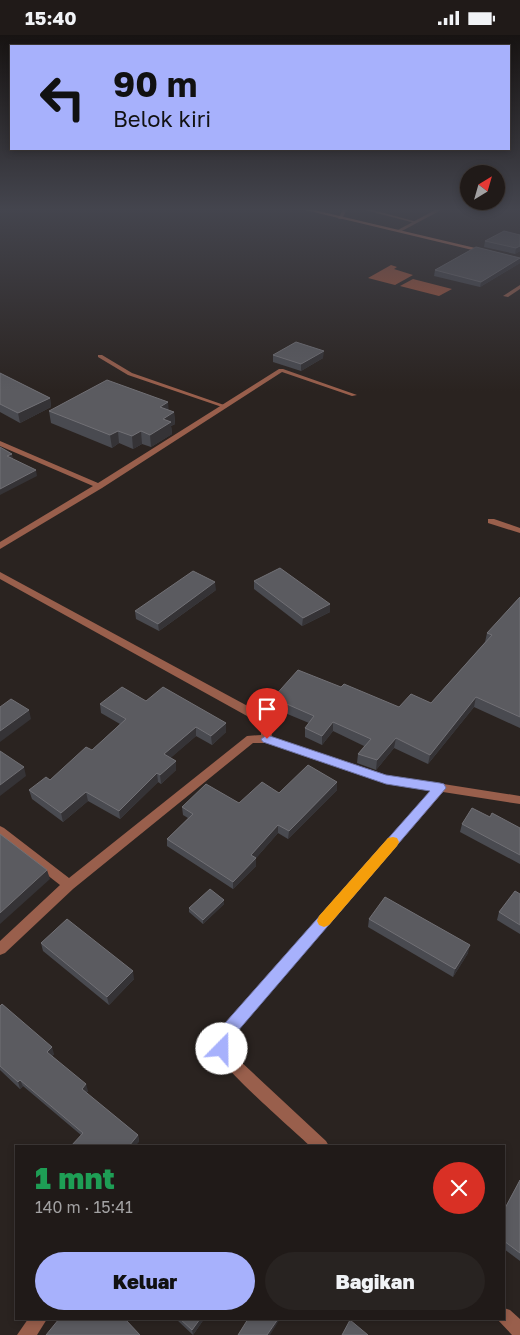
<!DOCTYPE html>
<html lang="id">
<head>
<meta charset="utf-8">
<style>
  body { margin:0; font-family:"Golos Text",sans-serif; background:#282321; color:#f1f3f6; height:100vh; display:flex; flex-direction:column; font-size:19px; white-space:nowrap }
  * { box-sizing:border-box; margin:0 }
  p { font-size:16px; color:#a2a1a2 }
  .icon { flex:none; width:28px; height:28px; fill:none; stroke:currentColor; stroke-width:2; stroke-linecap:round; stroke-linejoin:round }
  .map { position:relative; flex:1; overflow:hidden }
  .sheet { position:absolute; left:15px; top:1110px; width:490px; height:175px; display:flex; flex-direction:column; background:#201a18; border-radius:0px; box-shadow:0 2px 8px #0003,0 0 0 1px #3d3837 }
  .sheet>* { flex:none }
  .banner { position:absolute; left:10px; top:10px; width:500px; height:105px; border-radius:0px; box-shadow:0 2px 8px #0003,0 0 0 1px #3d3837; background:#a7b1fc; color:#111; overflow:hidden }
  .needle { width:32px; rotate:37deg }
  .fabs { position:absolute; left:460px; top:130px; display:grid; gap:10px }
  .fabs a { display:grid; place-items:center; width:45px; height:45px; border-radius:50%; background:#201a18; box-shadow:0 2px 8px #0003,0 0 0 1px #3d3837; font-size:25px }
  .pin { position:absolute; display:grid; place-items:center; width:42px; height:42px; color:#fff; margin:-51px -21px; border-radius:50% 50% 50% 0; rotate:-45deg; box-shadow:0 0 5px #0007 }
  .pin .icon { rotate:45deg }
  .me { position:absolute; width:55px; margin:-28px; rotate:22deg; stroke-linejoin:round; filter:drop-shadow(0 0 4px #0008) }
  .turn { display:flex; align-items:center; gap:18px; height:105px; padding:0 20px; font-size:22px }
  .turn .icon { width:65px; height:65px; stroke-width:2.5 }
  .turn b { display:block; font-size:35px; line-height:42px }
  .round { display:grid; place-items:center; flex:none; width:52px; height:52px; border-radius:26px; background:#282321 }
  .head { display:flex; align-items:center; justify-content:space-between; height:85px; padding:0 20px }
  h1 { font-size:30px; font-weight:800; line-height:38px; color:#1e9e55 }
  .action { display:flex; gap:10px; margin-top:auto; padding:10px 20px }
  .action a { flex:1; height:58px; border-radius:30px; background:#a7b1fc; color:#111; font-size:20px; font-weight:800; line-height:58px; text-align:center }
  .action a+a { background:#282321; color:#f1f3f6 }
  .status { display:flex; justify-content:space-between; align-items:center; height:35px; padding:0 25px; background:#201a18; direction:ltr }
  .status svg { height:14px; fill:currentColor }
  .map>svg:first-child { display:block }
  .water { fill:#ac563a }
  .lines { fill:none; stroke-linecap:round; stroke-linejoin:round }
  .lane { fill:#995f4c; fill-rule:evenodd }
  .street { fill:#995f4c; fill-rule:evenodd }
  .secondary { fill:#db7f61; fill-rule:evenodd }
  .wall { fill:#494a50 }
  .shaded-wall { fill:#353336 }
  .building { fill:#5b5b60; stroke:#717075 }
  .route { fill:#a7b1fc; stroke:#6d73a4 }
  .slow { fill:#f59e0b }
</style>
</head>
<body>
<div class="status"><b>15:40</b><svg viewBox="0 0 49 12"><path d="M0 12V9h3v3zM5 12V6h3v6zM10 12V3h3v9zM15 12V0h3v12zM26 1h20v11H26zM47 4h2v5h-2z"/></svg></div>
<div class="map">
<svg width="520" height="1300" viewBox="0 0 520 1300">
  <rect width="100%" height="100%" fill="#2a2320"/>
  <!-- water -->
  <g class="water">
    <polygon points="391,230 397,232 394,234 413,240 395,250 368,243"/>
    <polygon points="413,244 452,254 439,261 400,251"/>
  </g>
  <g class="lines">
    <!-- lane -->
    <g class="lane">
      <polygon points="343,174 347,174 342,184 338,184"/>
      <polygon points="361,174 369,174 417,187 415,188"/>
      <polygon points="520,250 520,254 508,262 503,261"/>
      <polygon points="98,320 102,320 132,338 227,371 222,372 128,340 98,322"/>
      <polygon points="28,1284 47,1284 37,1300 17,1300"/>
    </g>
    <!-- street -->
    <g class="street">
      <polygon points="437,174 443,174 400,197 396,196"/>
      <polygon points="279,334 283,334 357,360 352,361 282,337 102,453 0,514 0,507 93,451 0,411 0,406 98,448"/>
      <polygon points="488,484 494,484 520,493 520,498 488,488"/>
      <path d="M0 537 255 675 270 687 272 702 386 740 520 761V769L443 757 230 1004 229 1012 238 1024 326 1106 329 1111H310C293 1095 220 1032 215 1015 214 1009 216 1002 218 996L431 755 386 748 267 708H253L73 854 5 918 0 920V906L60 850 0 803V791L4 793 69 843 247 701 261 700V691L247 681 0 544Z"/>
      <polygon points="504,1273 510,1275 520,1284 520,1300 512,1300 497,1284 504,1284"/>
    </g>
    <!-- secondary -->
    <polygon class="secondary" points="301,174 310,174 488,216 485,218"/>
  </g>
  <!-- wall -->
  <g class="wall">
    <polygon points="520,200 520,216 515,219 484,212 485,206"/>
    <polygon points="520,228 480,252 434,241 435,235"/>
    <polygon points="273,320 323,323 301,336 273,327"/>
    <polygon points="0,338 50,363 51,372 20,388 0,377"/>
    <polygon points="168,367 168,375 174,377 175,389 171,391 172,399 151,412 142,409 133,414 119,408 112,413 51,388 49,376"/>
    <polygon points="254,546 330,577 302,591 254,554"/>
    <polygon points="216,555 159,596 136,584 135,576"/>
    <polygon points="520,562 520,693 474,672 428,729 394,713 376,735 357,728 358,719 364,711 333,696 322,710 305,702 305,693 309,688 273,673 273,663 341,652 399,672 431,668 485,607 487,598"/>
    <polygon points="146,666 226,688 226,697 212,710 196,701 170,723 176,726 176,735 161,749 158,747 120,784 88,766 63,787 32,764 29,755 50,745 92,715 120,689 101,678 100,669"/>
    <polygon points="337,755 288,804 278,798 256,823 256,831 233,854 167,811 167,804 188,783 183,780 182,772 239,768 279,758"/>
    <polygon points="490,782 520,793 520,829 460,797 462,789"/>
    <polygon points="520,859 520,899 497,885 499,877"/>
    <polygon points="224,869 203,889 189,877 189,873"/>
    <polygon points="369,884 468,918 453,942 368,892"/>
    <polygon points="41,908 134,944 109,970 43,916"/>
    <polygon points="0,971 54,1019 52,1021 88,1056 86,1058 138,1100 139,1107 81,1100 23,1051 20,1054 0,1035"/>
    <polygon points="520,1145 520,1226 504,1214 504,1175"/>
    <polygon points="176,1284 204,1284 193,1300"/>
  </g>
  <!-- shaded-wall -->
  <g class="shaded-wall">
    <polygon points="520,211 520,216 515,219 516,213"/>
    <polygon points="520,223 520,228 480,252 481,247"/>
    <polygon points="324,316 323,323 301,336 301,329"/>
    <polygon points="50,363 51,372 20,388 18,378"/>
    <polygon points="168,367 169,379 160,372"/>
    <polygon points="174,377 175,389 171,391 172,399 151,412 150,400 163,384"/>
    <polygon points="118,396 119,408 112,413 110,400"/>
    <polygon points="141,396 142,409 133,414 132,401"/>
    <polygon points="12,419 13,424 7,421"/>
    <polygon points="36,435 37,441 0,460 0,454"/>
    <polygon points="215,547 216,555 159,596 158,589"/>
    <polygon points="330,569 330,577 302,591 303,583"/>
    <polygon points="476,662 474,672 428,729 430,720"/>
    <polygon points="29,675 31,684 0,707 0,696"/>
    <polygon points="333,687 333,696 322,710 322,701"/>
    <polygon points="226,688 226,697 212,710 211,701"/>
    <polygon points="196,692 196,701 165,728 164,719"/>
    <polygon points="396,703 394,713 376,735 377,725"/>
    <polygon points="176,726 176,735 161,749 160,740"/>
    <polygon points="24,732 26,741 0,761 0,750"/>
    <polygon points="157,738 158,747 120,784 119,776"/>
    <polygon points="337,747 337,755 288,804 289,796"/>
    <polygon points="86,757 88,766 63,787 61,778"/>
    <polygon points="278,790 278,798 256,823 256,831 233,854 233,847 251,820"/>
    <polygon points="47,835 50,844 0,889 0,878"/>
    <polygon points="224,865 224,869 203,889 203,885"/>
    <polygon points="470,910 468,918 453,942 455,934"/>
    <polygon points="133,936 134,944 109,970 107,962"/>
    <polygon points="52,1012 54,1019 49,1024 47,1017"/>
    <polygon points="20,1045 23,1051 20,1054 18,1047"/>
    <polygon points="86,1049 88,1056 84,1060 82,1054"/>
    <polygon points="138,1100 139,1107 135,1111 129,1111"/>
    <polygon points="200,1284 204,1284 193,1300 192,1295"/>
    <polygon points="278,1284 280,1284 270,1300 267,1300"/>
  </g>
  <!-- building -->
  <g class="building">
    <polygon points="504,196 520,200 520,211 516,213 485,206"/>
    <polygon points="476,212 520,223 481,247 435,235"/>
    <polygon points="296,307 324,316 301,329 273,320"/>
    <polygon points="0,338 50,363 18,378 0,369"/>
    <polygon points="107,345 168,367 160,372 174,377 163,384 171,387 150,400 141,396 132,401 118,396 110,400 49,376"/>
    <polygon points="0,412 12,419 7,421 36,435 0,454"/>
    <polygon points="280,533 330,569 303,583 254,546"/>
    <polygon points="193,536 215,547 158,589 135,576"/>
    <polygon points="520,562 520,682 476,662 430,720 396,703 377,725 358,719 371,704 333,687 322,701 305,693 314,681 273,663 298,635 341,652 344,649 399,672 411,659 431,668 492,600 487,598"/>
    <polygon points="122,652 146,666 163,652 226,688 211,701 196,692 164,719 176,726 160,740 157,738 119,776 86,757 61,778 29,755 46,742 50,745 86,712 92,715 126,684 100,669"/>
    <polygon points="11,664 29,675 0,696 0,672"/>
    <polygon points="0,716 24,732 0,750"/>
    <polygon points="308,730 337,747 289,796 278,790 251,820 256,823 233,847 167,804 193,779 182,772 206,749 239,768 262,747 279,758"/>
    <polygon points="472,773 490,782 492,778 520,793 520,820 462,789"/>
    <polygon points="0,799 47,835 0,878"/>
    <polygon points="210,854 224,865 203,885 189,873"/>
    <polygon points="515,856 520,859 520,890 499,877"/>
    <polygon points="385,862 470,910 455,934 369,884"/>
    <polygon points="67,884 133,936 107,962 41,908"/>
    <polygon points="2,969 52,1012 47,1017 86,1049 82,1054 138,1100 129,1111 71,1111 83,1098 20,1045 18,1047 0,1031 0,971"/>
    <polygon points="520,1145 520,1218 504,1206 504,1175"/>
    <polygon points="59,1284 125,1284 140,1300 46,1300"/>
    <polygon points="180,1284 200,1284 192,1295"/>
    <polygon points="248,1284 278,1284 267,1300 238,1300"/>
    <polygon points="350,1285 368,1300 342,1300"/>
  </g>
  <!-- sky -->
  <linearGradient id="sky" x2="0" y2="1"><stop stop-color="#171312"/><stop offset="0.49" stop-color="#44454e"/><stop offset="1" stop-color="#44454e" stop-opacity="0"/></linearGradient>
  <rect width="520" height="356" fill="url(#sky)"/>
  <!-- route -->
  <polygon class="route" points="267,700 386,740 440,748 444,749 446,753 231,1004 228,1020 222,1022 216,1020 214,1014 218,996 430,756 386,749 263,707 261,704"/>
  <!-- slow -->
  <polygon class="slow" points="393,802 397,803 399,807 397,811 329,890 324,892 319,890 317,886 319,881 388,803"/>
</svg>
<div class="fabs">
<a><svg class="needle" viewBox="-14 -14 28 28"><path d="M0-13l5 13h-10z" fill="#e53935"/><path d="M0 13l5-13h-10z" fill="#a2a1a2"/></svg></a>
</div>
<div class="pin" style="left:267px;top:704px;background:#d93025"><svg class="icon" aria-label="arrive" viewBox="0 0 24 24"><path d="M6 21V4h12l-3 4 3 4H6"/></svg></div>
<svg class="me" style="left:222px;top:1014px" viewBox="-20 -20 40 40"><circle r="19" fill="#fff"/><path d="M0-13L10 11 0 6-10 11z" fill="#a7b1fc"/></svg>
<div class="banner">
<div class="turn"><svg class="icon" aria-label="left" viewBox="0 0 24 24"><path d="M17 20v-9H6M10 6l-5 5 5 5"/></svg><div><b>90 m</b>Belok kiri</div></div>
</div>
<section class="sheet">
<div class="head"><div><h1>1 mnt</h1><p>140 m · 15:41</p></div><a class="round" style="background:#d93025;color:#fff"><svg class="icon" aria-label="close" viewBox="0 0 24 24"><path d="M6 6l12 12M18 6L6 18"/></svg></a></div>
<div class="action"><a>Keluar</a><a>Bagikan</a></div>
</section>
</div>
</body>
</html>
